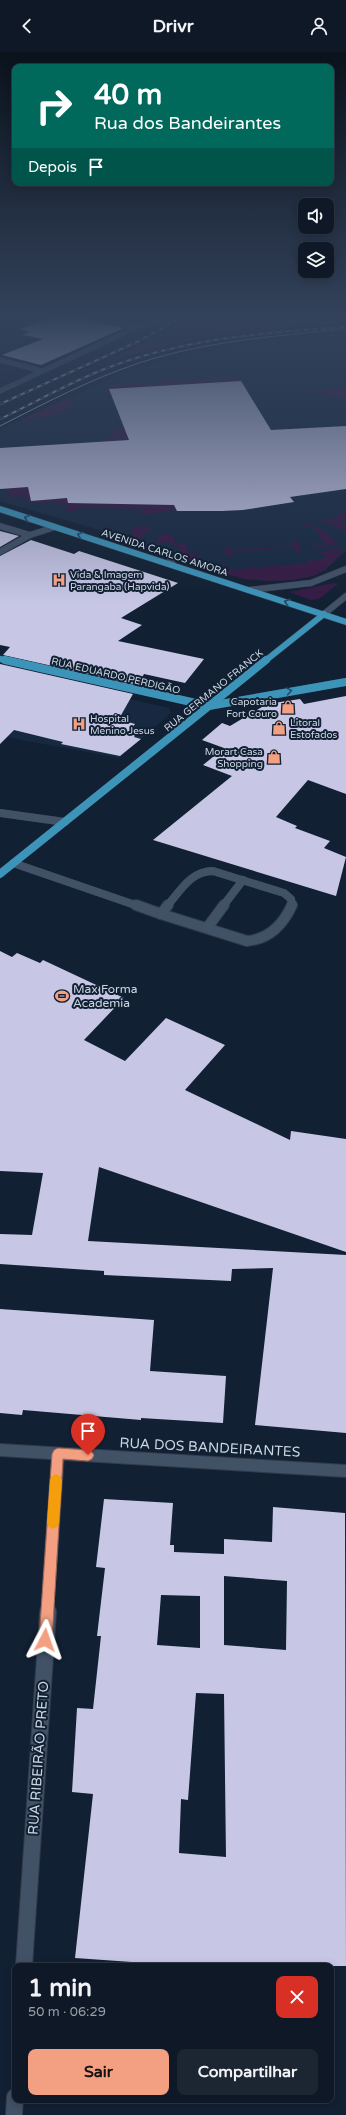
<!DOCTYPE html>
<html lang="pt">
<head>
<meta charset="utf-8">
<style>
  body { margin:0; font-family:"Varela Round",sans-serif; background:#1c2532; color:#f1f3f6; height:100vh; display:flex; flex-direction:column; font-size:15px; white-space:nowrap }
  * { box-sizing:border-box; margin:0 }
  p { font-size:13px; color:#9ba0a7 }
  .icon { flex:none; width:22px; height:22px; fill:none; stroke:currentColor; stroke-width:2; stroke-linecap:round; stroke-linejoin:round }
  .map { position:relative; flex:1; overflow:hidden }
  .drawer { position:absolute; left:12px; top:1911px; width:322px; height:140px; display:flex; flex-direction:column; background:#0e1826; border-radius:8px; box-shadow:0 2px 10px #0003,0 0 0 1px #2e3743 }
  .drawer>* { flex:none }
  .top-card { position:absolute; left:12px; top:12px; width:322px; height:122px; border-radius:8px; box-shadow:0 2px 10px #0003,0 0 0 1px #2e3743; background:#00695c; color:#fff; overflow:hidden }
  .fabs { position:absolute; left:298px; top:146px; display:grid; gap:8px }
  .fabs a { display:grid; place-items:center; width:36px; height:36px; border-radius:8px; background:#0e1826; box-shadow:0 2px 10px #0003,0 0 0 1px #2e3743; font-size:20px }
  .pin { position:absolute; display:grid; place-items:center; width:34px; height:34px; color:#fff; margin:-41px -17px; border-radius:50% 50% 50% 0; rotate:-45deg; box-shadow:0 0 4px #0007 }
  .pin .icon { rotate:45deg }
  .me { position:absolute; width:44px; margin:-22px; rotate:4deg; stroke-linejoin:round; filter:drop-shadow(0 0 3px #0008) }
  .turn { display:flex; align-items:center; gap:14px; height:84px; padding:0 16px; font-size:18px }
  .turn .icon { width:52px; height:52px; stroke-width:2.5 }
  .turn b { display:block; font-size:28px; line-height:34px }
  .then { display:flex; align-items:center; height:38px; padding:0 16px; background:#0003; gap:8px; font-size:15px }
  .round { display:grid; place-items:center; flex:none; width:42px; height:42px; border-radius:8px; background:#1c2532 }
  .headline { display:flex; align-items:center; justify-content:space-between; height:68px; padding:0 16px }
  h1 { font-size:24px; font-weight:700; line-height:30px }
  .button { display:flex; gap:8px; margin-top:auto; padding:8px 16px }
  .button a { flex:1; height:46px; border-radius:8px; background:#f39f82; color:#111; font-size:16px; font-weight:700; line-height:46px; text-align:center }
  .button a+a { background:#1c2532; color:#f1f3f6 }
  header { display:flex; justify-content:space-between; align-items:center; height:52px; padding:0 16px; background:#0e1826; font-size:18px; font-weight:700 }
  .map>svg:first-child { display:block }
  .built { fill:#172941 }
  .green { fill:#371b45 }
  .building { fill:#c7c7e5; fill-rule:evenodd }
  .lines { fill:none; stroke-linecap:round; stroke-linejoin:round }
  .service-far2-casing { stroke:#323a4a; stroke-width:7 }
  .service-far1-casing { stroke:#323a4a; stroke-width:8 }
  .service-casing { stroke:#323a4a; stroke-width:12 }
  .minor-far3-casing { stroke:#323a4a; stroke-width:5.5 }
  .minor-far2-casing { stroke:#323a4a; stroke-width:7 }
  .minor-far1-casing { stroke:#323a4a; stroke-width:14 }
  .minor-casing { stroke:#323a4a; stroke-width:18 }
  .secondary-casing { stroke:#323a4a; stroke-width:7 }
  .primary-far1-casing { stroke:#323a4a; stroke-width:7 }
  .primary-casing { stroke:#323a4a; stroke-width:8 }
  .service-far2 { stroke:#415166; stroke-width:6 }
  .service-far1 { stroke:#415166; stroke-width:8 }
  .service { stroke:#415166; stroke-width:10 }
  .minor-far3 { stroke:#415166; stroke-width:5 }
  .minor-far2 { stroke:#415166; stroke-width:6 }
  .minor-far1 { stroke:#415166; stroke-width:12 }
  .minor { stroke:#415166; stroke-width:16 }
  .secondary { stroke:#415166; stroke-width:6 }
  .primary-far1 { stroke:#3d94b9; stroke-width:6 }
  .primary { stroke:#3d94b9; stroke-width:8 }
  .tram { stroke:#a9b4c2; stroke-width:1 }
  .rail-casing { stroke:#a9b4c2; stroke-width:2 }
  .rail { stroke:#122033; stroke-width:1.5; stroke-dasharray:4.5; stroke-linecap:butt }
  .oneway { stroke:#214962 }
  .route { fill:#f39f82; stroke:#9e6754 }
  .slow { fill:#f59e0b }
  .labels { text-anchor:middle; stroke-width:4; stroke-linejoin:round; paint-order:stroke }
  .far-street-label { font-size:10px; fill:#ccd6e3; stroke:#122033 }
  .far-poi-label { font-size:10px; fill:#ccd6e3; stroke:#122033; text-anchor:start }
  .poi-label { font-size:12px; fill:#ccd6e3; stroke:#122033; text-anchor:start }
  .near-street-label { font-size:14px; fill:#ccd6e3; stroke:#122033 }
</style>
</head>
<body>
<header><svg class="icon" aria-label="back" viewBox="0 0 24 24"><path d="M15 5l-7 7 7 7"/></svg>Drivr<svg class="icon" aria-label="person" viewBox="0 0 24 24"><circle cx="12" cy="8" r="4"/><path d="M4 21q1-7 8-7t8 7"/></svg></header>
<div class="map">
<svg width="346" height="2063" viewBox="0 0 346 2063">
  <rect width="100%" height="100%" fill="#122033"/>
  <!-- built -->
  <g class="built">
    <polygon points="346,282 346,337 312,339 346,348 346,499 325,518 308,525 291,528 273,529 244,527 138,494 137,489 0,449 0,377 133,317 237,294"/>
    <polygon points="0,618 169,656 171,661 119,706 0,684"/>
  </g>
  <!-- green -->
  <g class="green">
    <path d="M192 264H346V270C258 275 168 286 86 319L165 282Z"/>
    <polygon points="346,282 346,285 275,289 277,292 252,292"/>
    <path d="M222 323 234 325 241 329 110 337 112 343H108L106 340C108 334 121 329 128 329L129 332 162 330V327L179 326 181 329 223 326Z"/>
    <polygon points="305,335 307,338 346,336 346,348 299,336"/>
    <path d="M70 345 72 352C65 364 33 367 20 368Z"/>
    <polygon points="124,375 129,388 102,389 111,384 113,378"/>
    <polygon points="28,435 31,449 67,446 68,451 175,453 177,457 147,463 142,462 143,457 78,455 77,460 65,459 71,455 49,449 43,452 25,449 22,448 29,444 21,442 14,446 9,443 7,436"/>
    <polygon points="346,459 346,464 341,469 346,475 346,479 321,469 322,467 329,469"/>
    <polygon points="304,473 317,475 339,492 315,496 314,494 325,493 314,475 304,476"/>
    <polygon points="149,474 152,476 143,482 140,488 142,492 149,494 146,496 125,489 133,483 132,475"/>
    <polygon points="172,482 176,492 185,491 188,500 200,504 201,506 196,509 219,517 225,512 228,518 309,511 307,506 316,509 327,504 319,500 341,497 343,500 325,518 313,524 291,528 267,529 244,527 188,510 178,494 166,490 163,492 155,488 160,483"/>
    <path d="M295 489 298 491 302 499 297 500 294 495 231 500 233 505C227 505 226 502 224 497L228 494 230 498 293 494 291 490Z"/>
    <polygon points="333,531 338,532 319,547 311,548 290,540"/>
  </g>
  <!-- building -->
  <g class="building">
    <polygon points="55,264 73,264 124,276 41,313 2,303 43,287 23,283 30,280 20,277"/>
    <polygon points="241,329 271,378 346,374 346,437 290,445 294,450 243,458 222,459 177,459 174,453 68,451 67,446 31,449 28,435 0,437 0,396 129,388 109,337"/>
    <polygon points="0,479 19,484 0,495"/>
    <polygon points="31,488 74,502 79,499 178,531 121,566 142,573 118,589 204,607 185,631 144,622 138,633 3,603 10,595 0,593 0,504"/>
    <polygon points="0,612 133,642 120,665 130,668 128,670 135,672 132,676 139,678 134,685 141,687 120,704 61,692 63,690 14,678 0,692"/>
    <polygon points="346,644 346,742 308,728 276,765 297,774 295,776 330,789 324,796 346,805 336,844 153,788 232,724 203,713 224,696 202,688 222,671 230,674 267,652 300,647 304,652"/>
    <polygon points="0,899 12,905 17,901 40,911 43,908 124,946 84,988 125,1009 166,966 225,993 185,1038 290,1088 291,1079 346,1087 346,1200 99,1115 88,1189 346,1203 346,1381 255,1373 273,1216 232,1217 231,1229 104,1223 104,1219 0,1212 0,1182 32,1183 43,1121 0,1119"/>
    <polygon points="0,1257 154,1268 150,1319 226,1324 223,1371 141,1366 141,1368 23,1358 22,1363 0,1361"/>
    <path d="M104 1447 173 1451 170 1493H174V1500L224 1502V1487L272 1490 273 1455 345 1461 346 1914H146V1911L75 1906 93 1742 72 1740 77 1656 93 1657 101 1584H97L105 1516 96 1515ZM224 1524 287 1529 286 1598 224 1593ZM161 1543 200 1544V1596L157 1593ZM196 1641 224 1642 226 1805 179 1801 181 1747 188 1748Z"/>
  </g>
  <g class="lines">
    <!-- service-far2 casing -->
    <g class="service-far2-casing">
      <g id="service-far2">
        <polyline points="0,474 30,483"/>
        <polyline points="0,500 30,483 55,475"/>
      </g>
    </g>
    <!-- service-far1 casing -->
    <g class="service-far1-casing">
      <g id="service-far1">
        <polyline points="0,761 65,770"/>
        <polyline points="13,811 138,854"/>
        <path d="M167 854C181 838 191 819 213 819L284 841 291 847 292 854"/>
        <polyline points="223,854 243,828"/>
      </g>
    </g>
    <!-- service casing -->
    <g class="service-casing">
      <g id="service">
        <polyline points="136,853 161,862"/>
        <path d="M161 862 247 889C269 887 283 873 292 853"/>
        <polyline points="161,862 168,853"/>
        <polyline points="207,876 224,853"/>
      </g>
    </g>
    <!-- minor-far3 casing -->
    <g class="minor-far3-casing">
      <g id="minor-far3">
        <polyline points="91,264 137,275"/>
        <polyline points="139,264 153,272"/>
        <polyline points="0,308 42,319"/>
        <polyline points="0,339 137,275 174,264"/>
      </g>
    </g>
    <!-- minor-far2 casing -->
    <g class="minor-far2-casing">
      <polyline id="minor-far2" points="170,506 173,513"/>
    </g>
    <!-- minor-far1 casing -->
    <g class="minor-far1-casing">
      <g id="minor-far1">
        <polyline points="0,1398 346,1419"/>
        <polyline points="47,1561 58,1402"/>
      </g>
    </g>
    <!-- minor casing -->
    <g class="minor-casing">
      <g id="minor">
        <polyline points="24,1914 48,1560"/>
        <polyline points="14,2063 15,2045"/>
      </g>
    </g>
    <!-- secondary casing -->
    <g class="secondary-casing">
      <g id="secondary">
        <polyline points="249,538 311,531 346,517"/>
        <polyline points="324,562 346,544"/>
      </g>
    </g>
    <!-- primary-far1 casing -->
    <g class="primary-far1-casing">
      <g id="primary-far1">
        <polyline points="0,457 346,570"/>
        <polyline points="0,607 10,609"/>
        <polyline points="265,609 324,562"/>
      </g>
    </g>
    <!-- primary casing -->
    <g class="primary-casing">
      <g id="primary">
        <polyline points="5,608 209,654 346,630"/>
        <polyline points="0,822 266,608"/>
      </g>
    </g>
    <!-- service-far2 -->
    <use href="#service-far2" class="service-far2"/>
    <!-- service-far1 -->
    <use href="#service-far1" class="service-far1"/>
    <!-- service -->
    <use href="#service" class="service"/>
    <!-- minor-far3 -->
    <use href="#minor-far3" class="minor-far3"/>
    <!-- minor-far2 -->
    <use href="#minor-far2" class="minor-far2"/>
    <!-- minor-far1 -->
    <use href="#minor-far1" class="minor-far1"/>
    <!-- minor -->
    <use href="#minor" class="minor"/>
    <!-- secondary -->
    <use href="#secondary" class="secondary"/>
    <!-- primary-far1 -->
    <use href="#primary-far1" class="primary-far1"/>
    <!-- primary -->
    <use href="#primary" class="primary"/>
    <!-- tram -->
    <path class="tram" d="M0 374C45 351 91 327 139 311 206 289 276 284 346 277"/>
    <!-- rail casing -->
    <g class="rail-casing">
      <g id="rail">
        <polyline points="0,352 139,289 184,264"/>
        <path d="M0 367C36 350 70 330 107 316 183 287 265 280 346 275"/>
      </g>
    </g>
    <!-- rail -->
    <use href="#rail" class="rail"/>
  </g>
  <!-- one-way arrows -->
  <defs><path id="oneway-chevron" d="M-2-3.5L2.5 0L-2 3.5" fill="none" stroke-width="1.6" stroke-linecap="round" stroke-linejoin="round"/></defs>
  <g class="oneway">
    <use href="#oneway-chevron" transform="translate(27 466) rotate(-162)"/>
    <use href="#oneway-chevron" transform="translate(80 483) rotate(-162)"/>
    <use href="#oneway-chevron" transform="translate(287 550) rotate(-162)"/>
    <use href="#oneway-chevron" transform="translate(289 639) rotate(-10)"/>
  </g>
  <!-- sky -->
  <linearGradient id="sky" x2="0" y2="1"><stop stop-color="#0a121c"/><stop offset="0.48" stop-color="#33425b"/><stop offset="1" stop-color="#33425b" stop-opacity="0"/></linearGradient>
  <rect width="346" height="553" fill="url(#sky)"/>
  <!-- route -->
  <polygon class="route" points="58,1396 88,1398 92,1400 94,1403 92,1407 88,1409 63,1407 52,1588 50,1592 45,1594 41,1592 39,1588 52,1402 54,1398"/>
  <!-- slow -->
  <polygon class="slow" points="56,1422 60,1424 62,1428 59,1471 57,1475 53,1477 49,1475 47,1471 50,1428 52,1424"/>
  <!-- icons -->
  <defs>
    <g id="hospital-bare" transform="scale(1.08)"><path d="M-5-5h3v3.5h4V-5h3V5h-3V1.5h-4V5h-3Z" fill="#f39f82" stroke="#122033" stroke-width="2.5" paint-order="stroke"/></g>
    <g id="shop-bare" transform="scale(1.08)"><path d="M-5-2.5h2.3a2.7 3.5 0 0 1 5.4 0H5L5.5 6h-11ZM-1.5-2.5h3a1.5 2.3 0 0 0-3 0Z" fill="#f39f82" stroke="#122033" stroke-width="2.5" paint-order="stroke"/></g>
    <g id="stadium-bare" transform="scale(1.08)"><path d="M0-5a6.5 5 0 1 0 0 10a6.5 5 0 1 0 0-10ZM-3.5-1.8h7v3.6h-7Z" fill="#f39f82" stroke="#122033" stroke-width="2.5" paint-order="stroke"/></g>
  </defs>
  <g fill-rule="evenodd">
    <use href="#hospital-bare" x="59" y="528"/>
    <use href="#shop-bare" x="288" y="655"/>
    <use href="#hospital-bare" x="79" y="672"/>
    <use href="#shop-bare" x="279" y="676"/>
    <use href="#shop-bare" x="274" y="705"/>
    <use href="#stadium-bare" x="62" y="944"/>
  </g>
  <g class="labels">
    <!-- far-street labels -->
    <g class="far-street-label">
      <text transform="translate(165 500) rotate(18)" y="4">AVENIDA CARLOS AMORA</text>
      <text transform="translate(116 623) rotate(13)" y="4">RUA EDUARDO PERDIGÃO</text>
      <text transform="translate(213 638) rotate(-39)" y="4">RUA GERMANO FRANCK</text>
    </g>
    <!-- far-poi labels -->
    <g class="far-poi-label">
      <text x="70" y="526">Vida &amp; Imagem<tspan x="70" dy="12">Parangaba (Hapvida)</tspan></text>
      <text x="277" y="653" text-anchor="end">Capotaria<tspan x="277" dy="12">Fort Couro</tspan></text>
      <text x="90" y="670">Hospital<tspan x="90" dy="12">Menino Jesus</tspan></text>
      <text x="290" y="674">Litoral<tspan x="290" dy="12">Estofados</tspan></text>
      <text x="263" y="703" text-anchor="end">Morart Casa<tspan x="263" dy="12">Shopping</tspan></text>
    </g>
    <!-- poi labels -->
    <g class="poi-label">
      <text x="73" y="941">Max Forma<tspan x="73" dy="14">Academia</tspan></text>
    </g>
    <!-- near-street labels -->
    <g class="near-street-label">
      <text transform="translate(210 1395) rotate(3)" y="5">RUA DOS BANDEIRANTES</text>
      <text transform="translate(38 1706) rotate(-86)" y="5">RUA RIBEIRÃO PRETO</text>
    </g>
  </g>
</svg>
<div class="fabs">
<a><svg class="icon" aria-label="sound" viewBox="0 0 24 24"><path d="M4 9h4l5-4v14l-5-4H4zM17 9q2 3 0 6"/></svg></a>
<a><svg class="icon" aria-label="layers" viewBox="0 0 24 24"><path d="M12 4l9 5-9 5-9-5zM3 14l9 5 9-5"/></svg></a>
</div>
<div class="pin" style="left:88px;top:1403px;background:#d93025"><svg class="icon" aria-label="arrive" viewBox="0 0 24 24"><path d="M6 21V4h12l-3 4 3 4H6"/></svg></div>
<svg class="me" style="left:45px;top:1588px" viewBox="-20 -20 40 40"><path d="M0-17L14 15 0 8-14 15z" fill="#f39f82" stroke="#fff" stroke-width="4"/></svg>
<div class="top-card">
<div class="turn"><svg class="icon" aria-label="right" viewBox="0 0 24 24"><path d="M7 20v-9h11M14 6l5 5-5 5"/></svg><div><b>40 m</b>Rua dos Bandeirantes</div></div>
<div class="then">Depois<svg class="icon" aria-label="arrive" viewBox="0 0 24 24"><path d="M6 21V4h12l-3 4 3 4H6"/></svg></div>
</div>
<section class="drawer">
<div class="headline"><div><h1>1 min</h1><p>50 m · 06:29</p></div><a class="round" style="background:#d93025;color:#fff"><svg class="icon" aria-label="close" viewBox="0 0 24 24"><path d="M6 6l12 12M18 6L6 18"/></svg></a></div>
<div class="button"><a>Sair</a><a>Compartilhar</a></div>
</section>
</div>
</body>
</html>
